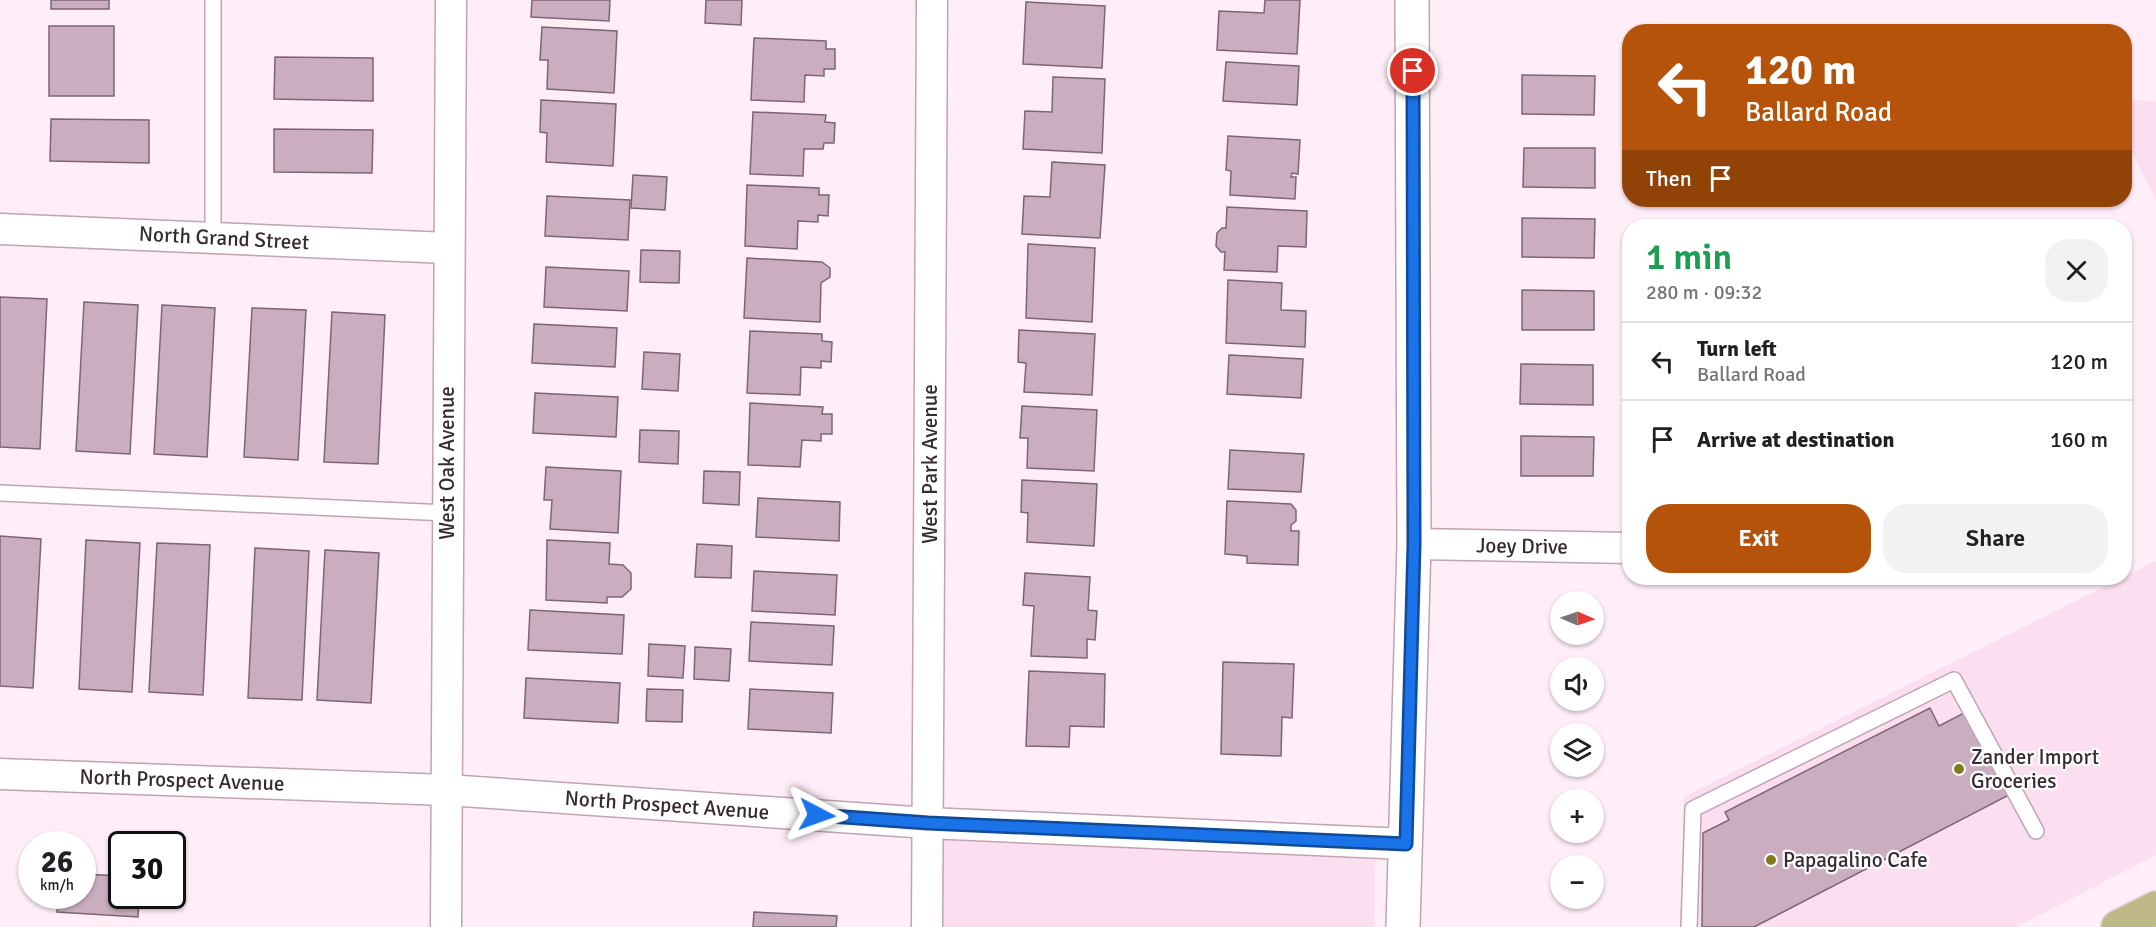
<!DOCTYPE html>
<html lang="en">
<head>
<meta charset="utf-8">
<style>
  body { margin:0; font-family:Signika,sans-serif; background:#f2f2f2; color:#202124; height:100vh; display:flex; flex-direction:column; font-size:22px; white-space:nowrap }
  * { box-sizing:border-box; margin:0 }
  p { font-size:20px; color:#757577 }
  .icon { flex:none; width:33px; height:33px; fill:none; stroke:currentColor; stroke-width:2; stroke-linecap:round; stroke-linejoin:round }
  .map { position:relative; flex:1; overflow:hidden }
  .details { position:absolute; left:1622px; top:219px; width:510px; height:366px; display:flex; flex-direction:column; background:#fff; border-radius:24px; box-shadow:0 2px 4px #0004 }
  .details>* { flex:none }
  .top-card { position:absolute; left:1622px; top:24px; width:510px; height:183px; border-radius:24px; box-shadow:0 2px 4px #0004; background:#b45309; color:#fff; overflow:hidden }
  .needle { width:39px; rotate:92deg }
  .buttons { position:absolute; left:1550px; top:591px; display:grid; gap:12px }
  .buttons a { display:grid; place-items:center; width:54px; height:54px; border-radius:50%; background:#fff; box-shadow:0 2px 4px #0004; font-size:30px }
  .speed { position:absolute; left:18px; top:831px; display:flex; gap:12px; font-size:30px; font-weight:700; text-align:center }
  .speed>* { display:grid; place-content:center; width:78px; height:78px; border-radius:50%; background:#fff; box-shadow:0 2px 4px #0004; line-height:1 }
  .speed small { font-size:15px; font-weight:400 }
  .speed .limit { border:3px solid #111; border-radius:9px; background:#fff; color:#111 }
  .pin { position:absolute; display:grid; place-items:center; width:51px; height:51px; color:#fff; margin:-26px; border:3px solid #fff; border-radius:50%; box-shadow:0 2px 6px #0007 }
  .me { position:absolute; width:66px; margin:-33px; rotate:94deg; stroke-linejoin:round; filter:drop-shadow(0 0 4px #0008) }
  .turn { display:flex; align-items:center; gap:21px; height:126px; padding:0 24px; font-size:27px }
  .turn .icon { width:78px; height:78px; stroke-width:2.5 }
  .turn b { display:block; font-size:42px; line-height:51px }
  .then { display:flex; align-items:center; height:57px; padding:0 24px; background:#0003; gap:12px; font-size:22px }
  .round { display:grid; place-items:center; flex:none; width:63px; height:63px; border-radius:24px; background:#f2f2f2 }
  .overview { display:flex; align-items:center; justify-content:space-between; height:102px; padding:0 24px }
  h1 { font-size:36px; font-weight:600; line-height:45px; color:#1e9e55 }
  .cta { display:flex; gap:12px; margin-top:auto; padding:12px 24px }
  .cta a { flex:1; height:69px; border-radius:24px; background:#b45309; color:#fff; font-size:24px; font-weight:600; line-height:69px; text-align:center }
  .cta a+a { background:#f2f2f2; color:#202124 }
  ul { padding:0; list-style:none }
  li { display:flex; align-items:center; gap:18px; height:78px; padding:0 24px; border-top:2px solid #e0e0e0 }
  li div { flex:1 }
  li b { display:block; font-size:22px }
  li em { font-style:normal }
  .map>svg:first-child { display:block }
  .built { fill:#fbdeef }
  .building { fill:#caaebf; stroke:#7e6574; stroke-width:1.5 }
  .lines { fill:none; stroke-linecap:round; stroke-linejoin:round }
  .service-casing { stroke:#c0a4b4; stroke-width:18 }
  .minor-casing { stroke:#c0a4b4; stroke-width:33 }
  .tertiary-casing { stroke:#c0a4b4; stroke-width:36 }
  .primary-casing { stroke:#d7d5d6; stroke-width:36 }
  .service { stroke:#fff; stroke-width:15 }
  .minor { stroke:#fff; stroke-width:30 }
  .tertiary { stroke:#fff; stroke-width:33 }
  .primary { stroke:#beb986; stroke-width:33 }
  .route-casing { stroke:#114b97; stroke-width:15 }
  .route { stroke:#1a73e8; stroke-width:10 }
  .poi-dot { fill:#837a20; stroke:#fff; stroke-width:2 }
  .labels { text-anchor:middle; stroke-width:4.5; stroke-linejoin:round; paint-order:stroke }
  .street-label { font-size:21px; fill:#362b32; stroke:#fff }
  .poi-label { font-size:21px; fill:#362b32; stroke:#fff; text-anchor:start }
</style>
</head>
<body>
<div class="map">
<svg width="2156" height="927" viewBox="0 0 2156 927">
  <rect width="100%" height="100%" fill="#ffedf7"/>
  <!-- built -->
  <g class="built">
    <polygon points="2124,100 2156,101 2156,201 2124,135"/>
    <polygon points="2156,561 2156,855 2016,927 1680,927 1684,797"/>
    <polygon points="934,814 1376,834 1374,927 933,927"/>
  </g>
  <!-- building -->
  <g class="building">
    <rect x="51" y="0" width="58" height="9"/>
    <polygon points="532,0 610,0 609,21 531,17"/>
    <polygon points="706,0 742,0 741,25 705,23"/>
    <polygon points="1265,0 1300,0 1297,54 1217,50 1219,11 1264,13"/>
    <polygon points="1026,2 1105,6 1102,68 1023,64"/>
    <rect x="49" y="26" width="65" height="70"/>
    <polygon points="542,27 617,31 614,93 547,89 548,60 540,60"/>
    <polygon points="754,38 826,41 826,49 835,49 835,69 824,69 824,76 805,75 804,102 751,100"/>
    <polygon points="275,57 373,58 373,101 274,99"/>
    <polygon points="1226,62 1299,66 1297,105 1223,101"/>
    <polygon points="1522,75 1595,76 1594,115 1522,114"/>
    <polygon points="1053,77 1105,79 1102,153 1023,149 1025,111 1052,112"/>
    <polygon points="541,100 616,104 613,166 546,162 547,133 540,132"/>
    <polygon points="753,112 826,115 825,122 835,123 834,143 824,143 823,149 804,149 803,176 750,174"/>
    <polygon points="51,119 149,120 149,163 50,161"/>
    <polygon points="274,129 373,130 372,173 274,172"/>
    <polygon points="1228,136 1300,140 1298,174 1292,173 1291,177 1296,177 1295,199 1230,195 1231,171 1226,170"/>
    <polygon points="1524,148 1595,148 1595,188 1523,187"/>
    <polygon points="1052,162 1105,165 1100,238 1022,234 1024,196 1050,197"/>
    <polygon points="633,175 667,177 665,210 631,208"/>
    <polygon points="747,185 819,188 819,195 829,195 828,216 818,215 818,222 798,221 797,249 745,246"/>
    <polygon points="547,196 630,200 628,240 545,236"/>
    <polygon points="1227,207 1307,211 1306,247 1278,246 1277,272 1224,270 1225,252 1221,252 1216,246 1217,233 1222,228 1226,228"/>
    <polygon points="1522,218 1595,219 1594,258 1522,257"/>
    <polygon points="1028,244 1095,248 1092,322 1026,318"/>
    <polygon points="641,250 680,251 679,283 640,282"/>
    <polygon points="747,258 822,262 830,268 830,277 821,283 820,322 744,318"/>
    <polygon points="546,267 629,271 627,311 544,307"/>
    <polygon points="1228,280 1282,283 1281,310 1306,311 1305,347 1226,343"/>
    <polygon points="1522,290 1594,291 1594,330 1522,330"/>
    <polygon points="0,297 47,299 40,449 0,447"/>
    <polygon points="84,302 138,305 130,454 76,451"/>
    <polygon points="162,305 215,308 207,457 154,454"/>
    <polygon points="252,308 306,310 298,460 244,457"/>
    <polygon points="332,312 385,315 378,464 324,462"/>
    <polygon points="534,324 617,328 615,367 532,363"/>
    <polygon points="1019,330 1095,334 1092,395 1024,392 1026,363 1018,362"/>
    <polygon points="750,331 822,334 822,341 832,342 831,362 821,361 821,368 801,367 800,395 747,393"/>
    <polygon points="644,352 680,354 678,391 642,389"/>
    <polygon points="1229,355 1303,359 1301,398 1227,394"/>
    <polygon points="1521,364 1593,365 1593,405 1520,404"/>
    <polygon points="535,393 618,397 616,437 533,433"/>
    <polygon points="750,403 823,407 822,414 832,414 832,434 821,434 821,441 802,440 800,467 748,465"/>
    <polygon points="1022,406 1097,410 1094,471 1027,468 1028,438 1020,438"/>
    <polygon points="640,430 679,431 678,464 639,462"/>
    <polygon points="1521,436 1594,437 1593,476 1521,476"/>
    <polygon points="1230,450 1304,454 1301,492 1228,489"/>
    <polygon points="546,467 621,471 618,533 550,529 552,500 544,500"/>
    <polygon points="704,471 740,472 739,505 703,503"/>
    <polygon points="1022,480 1097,484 1094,546 1027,542 1028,513 1021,512"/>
    <polygon points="758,498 840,502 839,541 756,537"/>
    <polygon points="1227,501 1291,504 1296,510 1296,521 1291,525 1291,531 1299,531 1298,565 1247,563 1247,556 1225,554"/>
    <polygon points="0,536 41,539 33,688 0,686"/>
    <polygon points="86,540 140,543 132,692 79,689"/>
    <polygon points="547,540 610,543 609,564 623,565 631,573 631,589 622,597 607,597 607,603 546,600"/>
    <polygon points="157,543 210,545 203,695 149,692"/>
    <polygon points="697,544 732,546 731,578 695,577"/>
    <polygon points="255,548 309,551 302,700 248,698"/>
    <polygon points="325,550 379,553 371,703 317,700"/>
    <polygon points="754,571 837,575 835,615 752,611"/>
    <polygon points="1025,573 1090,577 1088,610 1097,611 1095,640 1087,639 1087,658 1031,656 1034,606 1023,605"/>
    <polygon points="530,610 624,615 622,654 528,650"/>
    <polygon points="751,622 834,626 832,665 749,661"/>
    <polygon points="649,644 685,646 683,678 648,676"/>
    <polygon points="695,647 731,649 729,681 694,679"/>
    <polygon points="1223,662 1294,664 1292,718 1282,717 1281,756 1221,754"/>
    <polygon points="1029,671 1105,674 1104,727 1070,726 1069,747 1026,746"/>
    <polygon points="526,678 620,683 618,723 524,718"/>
    <polygon points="647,689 683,690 682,722 646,721"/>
    <polygon points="750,689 833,693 831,733 748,729"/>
    <polygon points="1930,708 1939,726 1966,712 2009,795 1754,927 1702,927 1703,833 1729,820 1725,812"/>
    <polygon points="82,874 122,876 122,896 139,896 138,917 57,912 58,896 82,896"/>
    <polygon points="754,912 837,916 836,927 753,927"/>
  </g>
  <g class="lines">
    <!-- service casing -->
    <g class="service-casing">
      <g id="service">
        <polyline points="213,238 213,0"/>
        <polyline points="0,493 447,513"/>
        <polyline points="1689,927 1693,809 1954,680 2036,831"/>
      </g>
    </g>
    <!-- minor casing -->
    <g class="minor-casing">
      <g id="minor">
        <polyline points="0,229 448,248"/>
        <polyline points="1414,544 1629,548"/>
        <polyline points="0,774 447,790 928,823 1406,844"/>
        <polyline points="446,927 451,0"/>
        <polyline points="927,927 932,0"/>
      </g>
    </g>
    <!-- tertiary casing -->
    <g class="tertiary-casing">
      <polyline id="tertiary" points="1403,927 1414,544 1412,0"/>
    </g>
    <!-- primary casing -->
    <g class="primary-casing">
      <polyline id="primary" points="2118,927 2156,908"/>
    </g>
    <!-- service -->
    <use href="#service" class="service"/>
    <!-- minor -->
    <use href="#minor" class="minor"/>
    <!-- tertiary -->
    <use href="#tertiary" class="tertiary"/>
    <!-- primary -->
    <use href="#primary" class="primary"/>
  </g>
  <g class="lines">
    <!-- route casing -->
    <g class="route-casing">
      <polyline id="route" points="817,815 928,823 1406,844 1414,544 1413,71"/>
    </g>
    <!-- route -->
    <use href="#route" class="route"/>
  </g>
  <!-- markers -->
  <g class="poi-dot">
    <circle cx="1959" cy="769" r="6"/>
    <circle cx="1771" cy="860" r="6"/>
  </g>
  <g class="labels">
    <!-- street labels -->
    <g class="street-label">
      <text transform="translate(224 238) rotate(3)" y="7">North Grand Street</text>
      <text transform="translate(447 463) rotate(-90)" y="7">West Oak Avenue</text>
      <text transform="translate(930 464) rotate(-90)" y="7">West Park Avenue</text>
      <text transform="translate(1522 546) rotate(1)" y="7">Joey Drive</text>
      <text transform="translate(182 780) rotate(2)" y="7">North Prospect Avenue</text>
      <text transform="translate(667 805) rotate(4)" y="7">North Prospect Avenue</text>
    </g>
    <!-- poi labels -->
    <g class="poi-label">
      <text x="1971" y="764">Zander Import<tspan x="1971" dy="24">Groceries</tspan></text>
      <text x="1783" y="867">Papagalino Cafe</text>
    </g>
  </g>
</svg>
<div class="buttons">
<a><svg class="needle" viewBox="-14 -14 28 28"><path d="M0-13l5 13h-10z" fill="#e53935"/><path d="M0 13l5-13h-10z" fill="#757577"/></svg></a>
<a><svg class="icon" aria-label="sound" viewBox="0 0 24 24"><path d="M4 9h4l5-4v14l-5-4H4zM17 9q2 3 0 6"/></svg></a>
<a><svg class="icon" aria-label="layers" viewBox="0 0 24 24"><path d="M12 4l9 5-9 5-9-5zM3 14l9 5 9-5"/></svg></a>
<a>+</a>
<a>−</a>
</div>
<div class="speed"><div>26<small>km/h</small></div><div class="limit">30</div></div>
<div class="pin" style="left:1413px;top:71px;background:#d93025"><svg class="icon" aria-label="arrive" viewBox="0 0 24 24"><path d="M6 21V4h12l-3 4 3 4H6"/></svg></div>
<svg class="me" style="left:817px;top:815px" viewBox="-20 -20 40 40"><path d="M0-17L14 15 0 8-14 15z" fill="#1a73e8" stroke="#fff" stroke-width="4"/></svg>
<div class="top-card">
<div class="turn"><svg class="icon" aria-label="left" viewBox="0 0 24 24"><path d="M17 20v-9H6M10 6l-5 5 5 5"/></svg><div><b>120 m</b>Ballard Road</div></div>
<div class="then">Then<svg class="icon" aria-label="arrive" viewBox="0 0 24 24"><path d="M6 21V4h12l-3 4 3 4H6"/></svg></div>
</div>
<section class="details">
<div class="overview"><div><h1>1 min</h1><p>280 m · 09:32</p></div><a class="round"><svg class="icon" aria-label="close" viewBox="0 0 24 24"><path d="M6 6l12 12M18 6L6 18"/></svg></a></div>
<ul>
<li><svg class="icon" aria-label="left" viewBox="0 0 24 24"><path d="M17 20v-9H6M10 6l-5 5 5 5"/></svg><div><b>Turn left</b><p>Ballard Road</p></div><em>120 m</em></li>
<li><svg class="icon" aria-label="arrive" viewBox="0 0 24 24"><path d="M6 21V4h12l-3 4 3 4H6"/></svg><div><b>Arrive at destination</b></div><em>160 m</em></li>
</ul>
<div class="cta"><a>Exit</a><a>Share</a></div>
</section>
</div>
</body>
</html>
